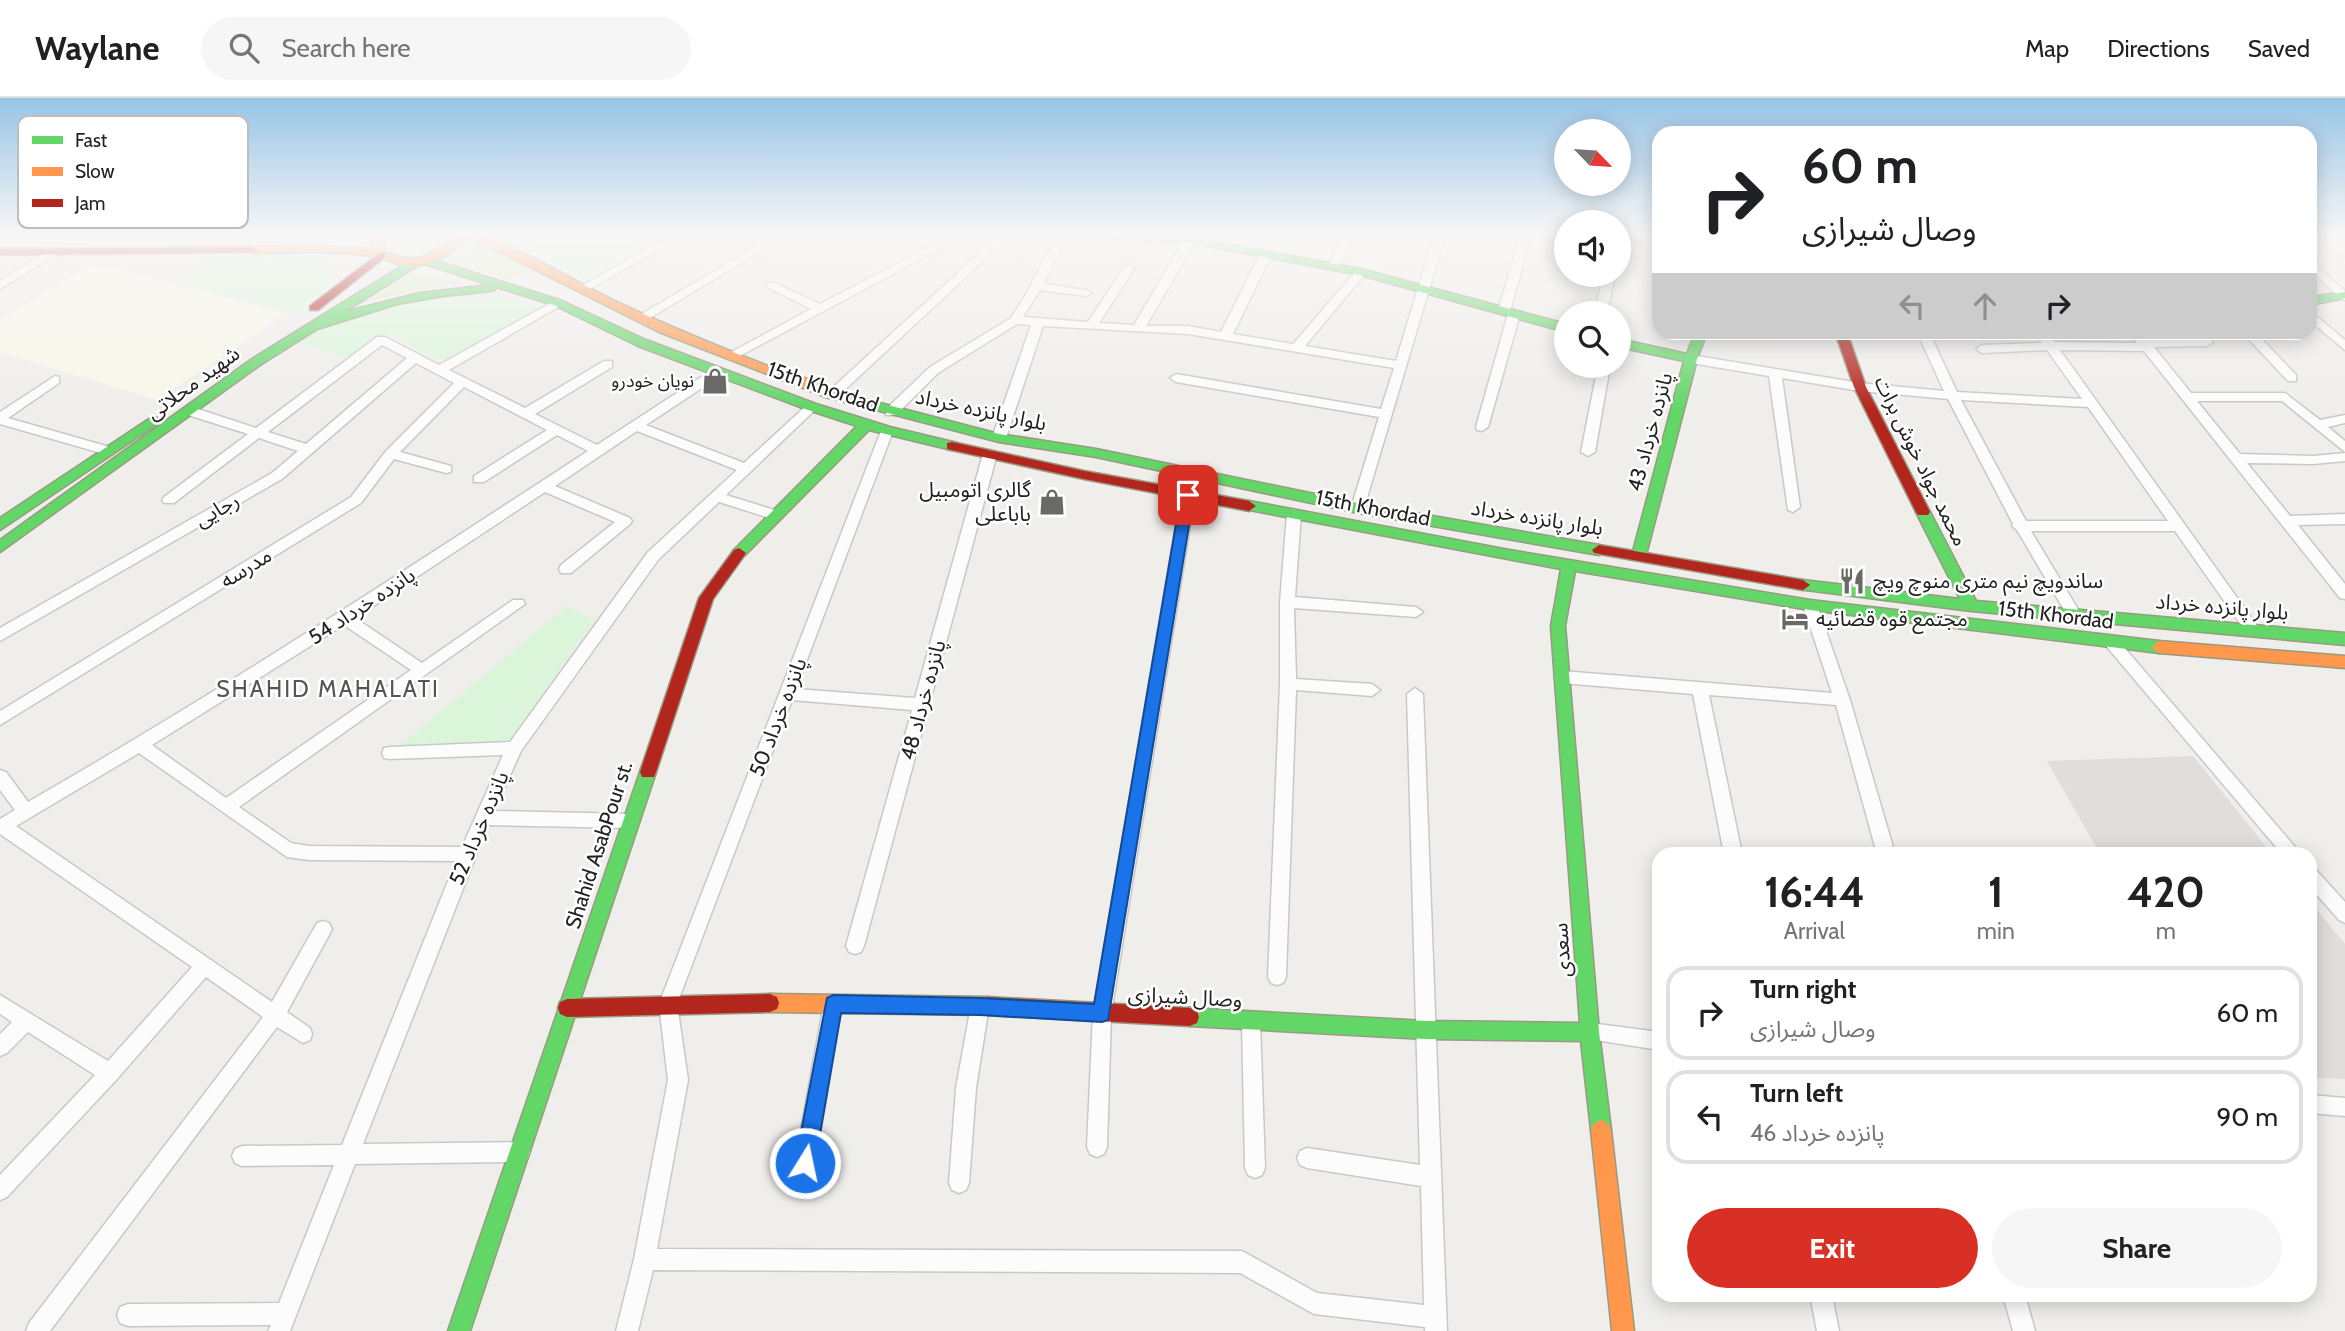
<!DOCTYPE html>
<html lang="en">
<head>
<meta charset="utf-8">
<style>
  body { margin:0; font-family:Cabin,"Noto Sans Arabic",sans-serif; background:#f6f6f6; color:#202124; height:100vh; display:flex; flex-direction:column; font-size:26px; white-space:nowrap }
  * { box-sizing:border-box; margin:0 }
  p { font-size:23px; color:#757577 }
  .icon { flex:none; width:38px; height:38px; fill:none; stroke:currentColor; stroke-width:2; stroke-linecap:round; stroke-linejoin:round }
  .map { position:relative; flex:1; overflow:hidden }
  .sheet { position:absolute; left:1652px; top:749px; width:665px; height:455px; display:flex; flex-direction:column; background:#fff; border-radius:21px; box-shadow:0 4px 18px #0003 }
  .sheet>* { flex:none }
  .banner { position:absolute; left:1652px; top:28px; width:665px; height:214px; border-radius:21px; box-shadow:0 4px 18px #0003; background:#fff; color:#202124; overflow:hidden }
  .needle { width:46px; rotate:115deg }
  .buttons { position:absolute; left:1554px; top:21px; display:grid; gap:14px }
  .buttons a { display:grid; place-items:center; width:77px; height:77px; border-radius:50%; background:#fff; box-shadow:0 4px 18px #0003; font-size:35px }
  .pin { position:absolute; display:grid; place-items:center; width:60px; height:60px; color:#fff; margin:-30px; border-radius:14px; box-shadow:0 4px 10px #0006 }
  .me { position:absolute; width:77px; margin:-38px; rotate:10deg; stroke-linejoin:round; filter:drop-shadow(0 0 5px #0008) }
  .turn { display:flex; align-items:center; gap:24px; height:147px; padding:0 35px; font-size:32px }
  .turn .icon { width:91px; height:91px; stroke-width:2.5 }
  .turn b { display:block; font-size:49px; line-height:60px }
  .lanes { display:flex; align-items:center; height:66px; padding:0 35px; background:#0003; justify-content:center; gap:35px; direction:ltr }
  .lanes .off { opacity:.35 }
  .eta { display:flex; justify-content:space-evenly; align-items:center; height:119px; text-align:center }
  .eta b { font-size:42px; font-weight:700; line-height:49px }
  .cta { display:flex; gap:14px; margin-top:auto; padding:14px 35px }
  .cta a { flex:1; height:80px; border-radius:42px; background:#d93025; color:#fff; font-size:28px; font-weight:700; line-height:80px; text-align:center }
  .cta a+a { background:#f6f6f6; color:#202124 }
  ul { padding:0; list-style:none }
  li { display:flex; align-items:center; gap:21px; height:94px; margin:0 14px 10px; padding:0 21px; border:4px solid #e0e0e0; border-radius:21px }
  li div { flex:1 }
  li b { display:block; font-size:26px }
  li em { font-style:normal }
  header { display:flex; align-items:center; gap:42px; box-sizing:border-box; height:98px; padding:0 35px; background:#fff; border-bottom:2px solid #e0e0e0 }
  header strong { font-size:33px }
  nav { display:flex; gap:38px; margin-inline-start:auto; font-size:24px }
  .search { width:490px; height:63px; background:#f6f6f6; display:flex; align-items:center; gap:18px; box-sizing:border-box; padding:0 24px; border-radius:38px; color:#757577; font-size:26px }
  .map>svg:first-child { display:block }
  .residential { fill:#dfdedc }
  .education { fill:#f8f7e8 }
  .grass { fill:#ddeccb }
  .park { fill:#daf5da }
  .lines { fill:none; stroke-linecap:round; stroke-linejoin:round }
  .street-casing { stroke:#c9c8c7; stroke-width:3 }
  .fast-casing { stroke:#999a82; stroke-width:3 }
  .slow-casing { stroke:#999a82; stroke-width:3 }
  .jam-casing { stroke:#999a82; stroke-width:3 }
  .street { fill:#fdfcfc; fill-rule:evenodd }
  .fast { fill:#63d668; fill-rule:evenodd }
  .slow { fill:#ff974d; fill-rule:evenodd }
  .jam { fill:#b3261e; fill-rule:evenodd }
  .route { fill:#1a73e8; stroke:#114b97; stroke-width:2 }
  .labels { text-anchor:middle; stroke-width:5; stroke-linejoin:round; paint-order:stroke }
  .far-poi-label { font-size:18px; fill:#222; stroke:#fff; text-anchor:end }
  .street-label { font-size:21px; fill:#222; stroke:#fff }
  .poi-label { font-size:21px; fill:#222; stroke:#fff; text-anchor:start }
  .neighbourhood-label { font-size:23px; letter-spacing:2px; fill:#555; stroke:#fff }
  .key { fill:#fff; stroke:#bdbdbd; stroke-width:2 }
  .key-label { font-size:19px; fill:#222 }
</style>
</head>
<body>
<header>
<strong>Waylane</strong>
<div class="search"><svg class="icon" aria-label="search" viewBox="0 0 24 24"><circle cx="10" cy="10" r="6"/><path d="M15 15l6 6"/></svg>Search here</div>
<nav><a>Map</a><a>Directions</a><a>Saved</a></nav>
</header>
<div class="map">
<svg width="2345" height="1233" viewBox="0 0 2345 1233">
  <rect width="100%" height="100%" fill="#f0eeeb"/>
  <!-- residential -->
  <g class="residential">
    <polygon points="2193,658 2272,756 2100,756 2047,663"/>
    <polygon points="2310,803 2345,846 2345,981 2310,980"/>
  </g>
  <!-- education -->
  <polygon class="education" points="88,168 111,169 286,216 157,302 0,254 0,222"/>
  <!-- grass -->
  <g class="grass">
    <path d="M398 138H449C439 155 411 161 395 151L393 147Z"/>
    <polygon points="476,143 535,171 507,181 446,162 459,157"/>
    <polygon points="407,177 411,176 470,185 435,188 356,207"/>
  </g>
  <!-- park -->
  <g class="park">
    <polygon points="514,138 648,138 649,140 584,183 537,156"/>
    <path d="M314 158C358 175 314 200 295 215L182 187 207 160Z"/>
    <path d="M481 195 507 198 543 209 443 262C391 248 406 217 348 260L297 244C351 212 419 198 481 195Z"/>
    <polygon points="567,508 595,522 507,645 398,649"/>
  </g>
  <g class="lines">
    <!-- street casing -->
    <g class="street-casing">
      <g id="street">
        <polygon points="670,138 683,138 586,193 578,193 576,191"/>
        <polygon points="773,138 786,138 645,223 641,224 635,220"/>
        <polygon points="950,138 964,138 734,261 730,262 724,258 811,211 767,189 767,185 775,185 820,206"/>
        <polygon points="998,138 1010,138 836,300 828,300 828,294"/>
        <polygon points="1056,138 1067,138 1044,186 1086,192 1092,195 1086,198 1040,192 1023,219 1088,224 1125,168 1129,167 1135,170 1099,225 1134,227 1184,142 1190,139 1196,142 1146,228 1188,228 1221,234 1260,156 1266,153 1272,156 1233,236 1293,246 1357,172 1361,171 1367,174 1365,176 1305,248 1396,263 1434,138 1445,138 1363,413 1353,413 1351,410 1379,319 1176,284 1170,280 1176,276 1381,311 1394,270 1188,236 1043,228 1006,340 999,344 992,340 1031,227 1017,226 938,275 896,317 886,317 886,311 930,269 1011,220 1027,195"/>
        <polygon points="1250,138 1261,138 1253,154 1249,155 1243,152"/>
        <polygon points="1342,138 1353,138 1338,171 1330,171 1328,169"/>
        <polygon points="1520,138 1531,138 1510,213 1504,217 1498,213"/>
        <polygon points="2310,138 2320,138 2345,151 2345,158 2310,142"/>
        <polygon points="50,152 60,154 0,191 0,183"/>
        <polygon points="2310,162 2345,193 2345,202 2341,201 2310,171"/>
        <polygon points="1603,177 1615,177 1607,215 1595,215"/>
        <path d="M558 201 562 203V207L449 272 525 310 604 263H612V269L535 316 597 347 712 272H720V278L646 327 744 365 808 306 812 305 818 309 726 397 781 414 783 417 781 420 776 422 719 404 658 462 521 653 494 713 629 716 635 718 637 723 635 728 629 730 488 727 363 1046 520 1044 527 1047 530 1054 527 1061 520 1064 355 1066 290 1233H268L271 1227 128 1228 120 1225 117 1217 120 1209 128 1206 279 1205 334 1067 242 1068 235 1065 232 1058 235 1051 242 1048 342 1047 456 763 309 762 287 759 139 655 16 728 272 904 317 825 323 823 329 825 332 831 329 837 287 914 310 930 312 936 310 942 303 945 277 929 50 1233H26L29 1225 263 919 206 879 117 981 7 1099 0 1102V1077L95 977 28 934 7 955 0 958V936L12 924 0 916V897L108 963 192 869 0 736V721L15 712 0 692V672L6 674 28 704C219 594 403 474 588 353L557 337 484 384H474V378L547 332 464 289 400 354 451 368V374L446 375 394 361 361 405 0 627V613L351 399 386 353 454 285 416 265 282 381 0 543V530L272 375 298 353 259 340 174 405H164L162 402 164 399 248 336 185 316V310H195L256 330 377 239H385L439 267ZM382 247 407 260 306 346 268 334ZM637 333 737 372 648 454 510 644 390 649 384 650 382 655 384 660 390 661 503 657 462 749 309 748 291 745 239 709 525 506 523 502H513L422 565 355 520 545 394 615 424 561 467 559 471 561 475H571L630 426 632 423 630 420 555 388ZM344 527 411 572 226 700 152 647Z"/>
        <polygon points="1514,212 1520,216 1488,329 1482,333 1477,332 1476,329 1508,216"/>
        <polygon points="2310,213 2345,242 2345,252 2310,223"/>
        <path d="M1917 234H1929L1957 294 2082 301 2047 252 1982 255 1976 251 1982 247 2042 245 2035 234H2047L2055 244 2137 245 2129 234H2142L2148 242 2211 241 2213 244 2207 248 2154 249 2191 295H2285L2320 322 2345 317V325L2328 329 2345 343V354L2282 303H2197L2240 356 2313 358 2345 355V363L2313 366 2247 365 2290 418 2345 416V426L2298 427 2345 486V501L2340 500 2144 253 2060 252 2258 529 2260 533 2258 537H2248L2175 433H2031L2082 518 2080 522H2070L2017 432 2012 428 2013 426 1948 301 1860 293 1782 280 1800 409 1793 414 1788 412 1769 278 1691 265 1685 261 1691 257 1860 285 1944 293ZM1961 302 2088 309 2168 423H2026Z"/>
        <polygon points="2242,234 2255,234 2296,277 2296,283 2288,283"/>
        <polygon points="1598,268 1610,268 1595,354 1588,358 1581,354"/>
        <polygon points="55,278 59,279 59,285 8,320 113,350 113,356 108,357 0,326 0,314"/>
        <polygon points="887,329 893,333 796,591 915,600 983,356 990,352 997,356 864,848 861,854 855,856 849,854 846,848 912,612 792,602 677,906 688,982 657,1151 1242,1153 1317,1195 1424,1207 1421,1088 1307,1070 1300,1067 1297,1060 1300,1053 1307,1050 1420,1067 1407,596 1415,590 1423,596 1447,1233 1425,1233 1425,1229 1314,1216 1240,1175 653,1172 638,1233 616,1233 634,1161 668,982 659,906 881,333"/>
        <polygon points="1188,392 1195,397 1111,916 1107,1049 1104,1056 1097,1059 1090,1056 1087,1049 1093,916 1181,397"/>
        <polygon points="1294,411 1301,416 1295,499 1416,509 1423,514 1416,519 1294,510 1296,581 1372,586 1380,592 1372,598 1296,592 1286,879 1283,885 1277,887 1271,885 1268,879 1280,586 1280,504 1287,416"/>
        <polygon points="1810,502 1817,507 1850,602 1895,756 1877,756 1836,607 1709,597 1742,756 1724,756 1693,596 1562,585 1554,579 1562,573 1832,595 1803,507"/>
        <polygon points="2112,539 2117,541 2301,756 2282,756 2107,549 2104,545"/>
        <polygon points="2310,770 2316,772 2345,804 2345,825 2339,822 2310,789"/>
        <polygon points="833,897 840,900 842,906 815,1064 812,1071 805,1074 798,1071 795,1064 824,906 826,900"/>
        <polygon points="980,899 987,902 989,908 976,990 969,1085 966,1092 959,1095 952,1092 949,1085 956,990 971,908 973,902"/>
        <polygon points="1251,915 1258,918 1260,924 1265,1070 1262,1077 1255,1080 1248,1077 1245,1070 1242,924 1244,918"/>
        <polygon points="1590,925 1659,934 1659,952 1583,940 1581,934 1583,928"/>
        <polygon points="2310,997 2345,1000 2345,1018 2310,1015"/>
        <polygon points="1810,1197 1832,1197 1839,1233 1817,1233"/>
        <polygon points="2003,1197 2025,1197 2035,1233 2013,1233"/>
      </g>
    </g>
    <!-- fast casing -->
    <g class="fast-casing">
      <g id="fast">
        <polygon points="1113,138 1190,139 1361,171 1566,226 1566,234 1360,177 1190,145 1118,141"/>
        <path d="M425 159 562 203 646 242 816 306 890 329 957 345 959 348 952 352 869 332 744 458H734L732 455 734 452 857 328 808 312 638 248 554 207 496 189 495 192 491 193 443 198 397 206 317 231 260 267 0 454V442L252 261 413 161ZM422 165 490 187 420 195 344 214Z"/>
        <polygon points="2345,194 2345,200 2310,207 2310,199"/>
        <polygon points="1695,234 1707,234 1697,261 1646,457 1639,462 1632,457 1684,263 1619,249 1619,241 1687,256"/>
        <polygon points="830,292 999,336 1096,351 1358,405 1599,447 1606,452 1599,457 1358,415 1096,359 999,344 826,299 824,296"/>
        <polygon points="152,319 157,320 157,326 0,432 0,420"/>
        <polygon points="1249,403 1509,452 1810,502 2159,543 2167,549 2159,555 1810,512 1575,473 1565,528 1599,934 1611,1032 1608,1039 1601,1042 1594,1039 1591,1032 1581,943 1426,941 1190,928 1183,925 1181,919 1183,913 1190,910 1426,923 1580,925 1551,528 1561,471 1244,411 1242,408"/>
        <polygon points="1923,409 1930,414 1976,503 2345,535 2345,547 1971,513 1798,491 1796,487 1803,482 1960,501 1916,414"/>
        <polygon points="648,667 654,669 656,674 470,1233 448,1233 640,674 642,669"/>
      </g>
    </g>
    <!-- slow casing -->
    <g class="slow-casing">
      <g id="slow">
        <path d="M377 138H388L384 144V153C433 179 444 128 482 139 525 152 570 181 611 201 663 226 715 247 768 268 786 274 823 284 836 296L830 300 826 299 659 234 500 154 466 141C452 156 435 166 414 168 398 169 387 160 372 158 333 152 292 155 252 155L246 152 252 149 314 148 372 151V144Z"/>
        <polygon points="2159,543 2345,558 2345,570 2159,555 2151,549"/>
        <polygon points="770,896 987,899 994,902 996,908 994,914 987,917 770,914 763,911 761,905 763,899"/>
        <polygon points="1601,1022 1608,1025 1611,1032 1634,1233 1612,1233 1591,1032 1594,1025"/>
      </g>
    </g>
    <!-- jam casing -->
    <g class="jam-casing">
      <g id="jam">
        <polygon points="252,149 258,152 256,154 0,157 0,151"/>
        <polygon points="381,154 385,155 385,159 318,212 310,212 310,208"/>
        <polygon points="1835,234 1847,234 1866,289 1930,414 1928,417 1918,417 1916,414 1854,289"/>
        <polygon points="952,344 1084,373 1249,403 1256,408 1249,413 1084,381 947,351 947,345"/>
        <polygon points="1599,447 1803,482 1810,487 1803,492 1594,455 1592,452"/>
        <polygon points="739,450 746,455 713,501 656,674 654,679 642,679 640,674 699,500 734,452"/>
        <polygon points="770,896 777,899 779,905 777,911 770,914 567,919 560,916 558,910 560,904 567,901"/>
        <polygon points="987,899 1190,910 1197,913 1199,919 1197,925 1190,928 987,917 980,914 978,908 980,902"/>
      </g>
    </g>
    <!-- street -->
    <use href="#street" class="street"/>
    <!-- fast -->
    <use href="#fast" class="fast"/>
    <!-- slow -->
    <use href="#slow" class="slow"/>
    <!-- jam -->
    <use href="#jam" class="jam"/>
  </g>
  <!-- sky -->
  <linearGradient id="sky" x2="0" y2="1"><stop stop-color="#97c4e6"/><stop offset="0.44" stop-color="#f8f7f6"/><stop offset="1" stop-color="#f8f7f6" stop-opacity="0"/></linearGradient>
  <rect width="2345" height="311" fill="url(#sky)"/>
  <!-- route -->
  <polygon class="route" points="1188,393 1194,397 1108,922 1102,924 980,917 841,915 815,1065 812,1072 805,1075 798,1072 795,1065 827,900 833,897 980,900 1094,906 1181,397"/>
  <!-- icons -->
  <defs>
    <g id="shop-bare" transform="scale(2.1)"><path d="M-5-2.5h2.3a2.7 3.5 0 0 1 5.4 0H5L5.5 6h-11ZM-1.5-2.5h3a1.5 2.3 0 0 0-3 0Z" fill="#6a6968" stroke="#fff" stroke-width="2.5" paint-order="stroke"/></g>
    <g id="restaurant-bare" transform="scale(2.1)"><path d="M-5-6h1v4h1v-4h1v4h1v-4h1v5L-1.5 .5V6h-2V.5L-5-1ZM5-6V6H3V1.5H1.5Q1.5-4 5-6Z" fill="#6a6968" stroke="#fff" stroke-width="2.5" paint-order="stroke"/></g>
    <g id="hotel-bare" transform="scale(2.1)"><path d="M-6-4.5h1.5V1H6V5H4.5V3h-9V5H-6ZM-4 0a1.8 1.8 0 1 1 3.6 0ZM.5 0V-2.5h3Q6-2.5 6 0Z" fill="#6a6968" stroke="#fff" stroke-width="2.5" paint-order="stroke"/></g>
  </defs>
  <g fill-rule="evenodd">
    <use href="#shop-bare" x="715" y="283"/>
    <use href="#shop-bare" x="1052" y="404"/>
    <use href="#restaurant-bare" x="1852" y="483"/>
    <use href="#hotel-bare" x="1795" y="521"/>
  </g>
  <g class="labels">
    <!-- far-poi labels -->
    <g class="far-poi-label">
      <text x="694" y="289">نویان خودرو</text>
    </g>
    <!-- street labels -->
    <g class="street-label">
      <text transform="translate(193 285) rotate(-36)" y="7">شهید محلاتی</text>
      <text transform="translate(823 289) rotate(19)" y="7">15th Khordad</text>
      <text transform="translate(981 312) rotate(12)" y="7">بلوار پانزده خرداد</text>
      <text transform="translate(1650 334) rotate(-75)" y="7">پانزده خرداد 43</text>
      <text transform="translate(1921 363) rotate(64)" y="7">محمد جواد خوش برات</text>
      <text transform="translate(1373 410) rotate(11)" y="7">15th Khordad</text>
      <text transform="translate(217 412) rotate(-30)" y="7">رجایی</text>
      <text transform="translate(1537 420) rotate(9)" y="7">بلوار پانزده خرداد</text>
      <text transform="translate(246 470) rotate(-32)" y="7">مدرسه</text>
      <text transform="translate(362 508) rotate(-33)" y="7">پانزده خرداد 54</text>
      <text transform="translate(2222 509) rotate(5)" y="7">بلوار پانزده خرداد</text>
      <text transform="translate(2056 517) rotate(7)" y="7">15th Khordad</text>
      <text transform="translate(923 602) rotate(-75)" y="7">پانزده خرداد 48</text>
      <text transform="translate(778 619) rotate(-69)" y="7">پانزده خرداد 50</text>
      <text transform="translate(479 730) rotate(-67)" y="7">پانزده خرداد 52</text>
      <text transform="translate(599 747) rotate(-72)" y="7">Shahid AsabPour st.</text>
      <text transform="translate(1562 852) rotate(-94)" y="7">سعدی</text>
      <text transform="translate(1185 899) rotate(3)" y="7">وصال شیرازی</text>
    </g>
    <!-- poi labels -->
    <g class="poi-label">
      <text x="1031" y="399" text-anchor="end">گالری اتومبیل<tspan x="1031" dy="24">باباعلی</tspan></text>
      <text x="1873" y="490">ساندویچ نیم متری منوچ ویچ</text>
      <text x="1816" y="528">مجتمع قوه قضائیه</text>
    </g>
    <!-- neighbourhood labels -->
    <g class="neighbourhood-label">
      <text x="328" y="599">SHAHID MAHALATI</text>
    </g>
  </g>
  <!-- legend -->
  <rect x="18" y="18" width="230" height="112" rx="10" class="key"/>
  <rect x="32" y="38" width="31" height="8" fill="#63d668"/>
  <rect x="32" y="69" width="31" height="9" fill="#ff974d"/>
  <rect x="32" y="101" width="31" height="8" fill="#b3261e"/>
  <g class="key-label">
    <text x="75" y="49">Fast</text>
    <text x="75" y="80">Slow</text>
    <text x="75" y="112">Jam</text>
  </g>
</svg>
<div class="buttons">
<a><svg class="needle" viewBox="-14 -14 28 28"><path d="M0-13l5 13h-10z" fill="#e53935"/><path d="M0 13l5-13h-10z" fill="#757577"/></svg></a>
<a><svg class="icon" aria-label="sound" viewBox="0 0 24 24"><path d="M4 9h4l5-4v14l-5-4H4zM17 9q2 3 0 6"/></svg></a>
<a><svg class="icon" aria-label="search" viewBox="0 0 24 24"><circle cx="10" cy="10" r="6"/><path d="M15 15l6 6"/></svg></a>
</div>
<div class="pin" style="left:1188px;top:397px;background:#d93025"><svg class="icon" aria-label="arrive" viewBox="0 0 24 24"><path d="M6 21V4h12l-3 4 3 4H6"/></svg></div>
<svg class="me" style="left:805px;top:1065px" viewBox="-20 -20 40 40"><circle r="17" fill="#1a73e8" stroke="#fff" stroke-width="3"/><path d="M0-11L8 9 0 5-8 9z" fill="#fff"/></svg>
<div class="banner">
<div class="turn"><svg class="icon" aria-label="right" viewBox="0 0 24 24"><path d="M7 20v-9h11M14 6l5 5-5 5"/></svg><div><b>60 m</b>وصال شیرازی</div></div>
<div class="lanes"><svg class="icon off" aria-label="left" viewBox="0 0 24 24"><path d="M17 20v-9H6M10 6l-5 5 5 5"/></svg><svg class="icon off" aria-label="ahead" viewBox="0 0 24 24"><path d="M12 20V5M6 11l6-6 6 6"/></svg><svg class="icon" aria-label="right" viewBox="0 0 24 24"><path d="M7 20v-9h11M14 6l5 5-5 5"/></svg></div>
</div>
<section class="sheet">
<div class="eta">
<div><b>16:44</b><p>Arrival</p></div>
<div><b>1</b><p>min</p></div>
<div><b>420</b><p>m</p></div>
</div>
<ul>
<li><svg class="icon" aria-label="right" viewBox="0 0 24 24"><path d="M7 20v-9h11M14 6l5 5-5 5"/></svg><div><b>Turn right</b><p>وصال شیرازی</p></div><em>60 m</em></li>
<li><svg class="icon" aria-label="left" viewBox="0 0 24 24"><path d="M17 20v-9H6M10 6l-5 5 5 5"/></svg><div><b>Turn left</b><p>پانزده خرداد 46</p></div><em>90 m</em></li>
</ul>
<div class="cta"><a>Exit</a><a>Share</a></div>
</section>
</div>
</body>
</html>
